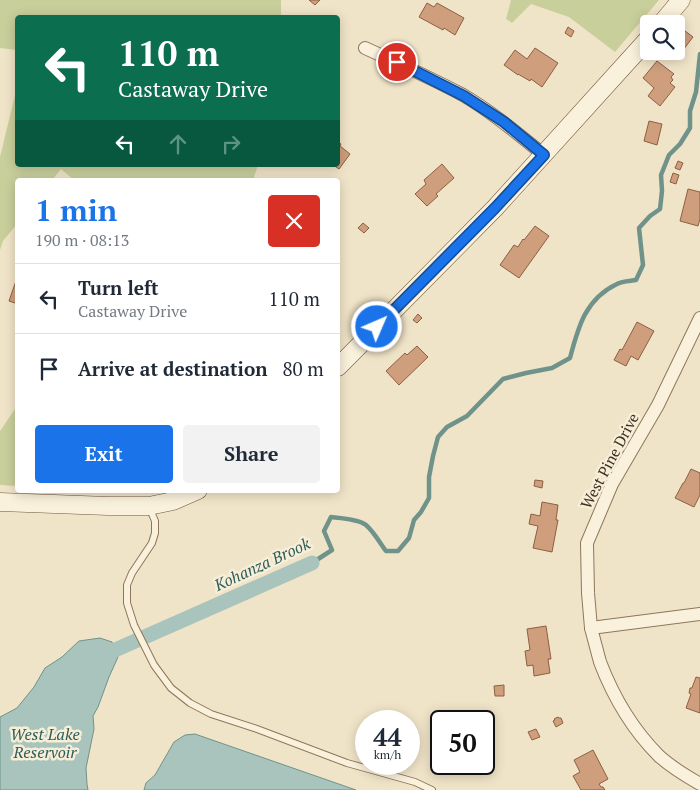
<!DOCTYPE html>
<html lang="en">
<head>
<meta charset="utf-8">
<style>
  body { margin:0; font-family:"PT Serif",serif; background:#f2f2f3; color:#1f2937; height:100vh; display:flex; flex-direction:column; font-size:19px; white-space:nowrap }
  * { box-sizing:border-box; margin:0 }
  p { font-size:16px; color:#747a83 }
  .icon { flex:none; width:28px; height:28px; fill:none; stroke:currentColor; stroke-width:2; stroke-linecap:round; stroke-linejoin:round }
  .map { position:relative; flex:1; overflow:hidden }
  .drawer { position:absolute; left:15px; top:178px; width:325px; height:315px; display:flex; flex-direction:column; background:#fff; border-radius:5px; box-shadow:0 2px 12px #0003 }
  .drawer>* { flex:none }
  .guide { position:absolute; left:15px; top:15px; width:325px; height:152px; border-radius:5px; box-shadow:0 2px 12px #0003; background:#0b6e4f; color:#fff; overflow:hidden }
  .controls { position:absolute; left:640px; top:15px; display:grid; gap:10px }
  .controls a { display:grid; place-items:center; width:45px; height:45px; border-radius:5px; background:#fff; box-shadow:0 2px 12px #0003; font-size:25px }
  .speed { position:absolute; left:355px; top:710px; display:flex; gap:10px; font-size:25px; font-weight:700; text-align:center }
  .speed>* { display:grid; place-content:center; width:65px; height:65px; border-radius:50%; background:#fff; box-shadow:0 2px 12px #0003; line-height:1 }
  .speed small { font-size:12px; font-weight:400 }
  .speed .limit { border:2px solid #111; border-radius:8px; background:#fff; color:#111 }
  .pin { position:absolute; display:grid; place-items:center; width:42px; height:42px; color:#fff; margin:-21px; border:2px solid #fff; border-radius:50%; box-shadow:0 1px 5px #0007 }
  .me { position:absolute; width:55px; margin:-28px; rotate:45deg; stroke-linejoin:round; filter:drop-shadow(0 0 4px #0008) }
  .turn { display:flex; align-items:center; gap:18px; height:105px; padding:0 20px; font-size:22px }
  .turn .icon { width:65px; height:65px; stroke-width:2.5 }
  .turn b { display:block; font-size:35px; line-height:42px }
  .lanes { display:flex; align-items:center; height:48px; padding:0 20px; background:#0003; justify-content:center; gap:25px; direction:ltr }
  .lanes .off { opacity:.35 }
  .round { display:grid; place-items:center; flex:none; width:52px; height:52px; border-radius:5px; background:#f2f2f3 }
  .overview { display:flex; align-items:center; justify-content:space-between; height:85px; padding:0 20px }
  h1 { font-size:30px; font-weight:700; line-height:38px; color:#1a73e8 }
  .button { display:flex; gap:10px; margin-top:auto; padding:10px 20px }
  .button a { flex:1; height:58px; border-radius:5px; background:#1a73e8; color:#fff; font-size:20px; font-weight:700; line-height:58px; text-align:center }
  .button a+a { background:#f2f2f3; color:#1f2937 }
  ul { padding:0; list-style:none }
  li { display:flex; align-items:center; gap:15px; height:70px; padding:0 20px; border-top:1px solid #e0e1e3 }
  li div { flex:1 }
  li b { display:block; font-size:19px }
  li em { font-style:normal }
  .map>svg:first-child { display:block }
  .green { fill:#c9cf9b }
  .water { fill:#a9c4bc; stroke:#6f938a }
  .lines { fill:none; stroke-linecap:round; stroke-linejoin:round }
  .stream { stroke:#6f938a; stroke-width:4.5 }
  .canal { stroke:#a9c4bc; stroke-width:15 }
  .building { fill:#cf9f7d; stroke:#8d5f41 }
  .lane-casing { stroke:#8d765c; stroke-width:8 }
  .street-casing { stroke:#8d765c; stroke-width:14 }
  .secondary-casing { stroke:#6f573f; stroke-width:19 }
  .lane { stroke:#faf1dc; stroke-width:6 }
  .street { stroke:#faf1dc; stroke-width:12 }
  .secondary { stroke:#faf1dc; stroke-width:18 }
  .route-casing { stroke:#114b97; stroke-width:12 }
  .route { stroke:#1a73e8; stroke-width:9 }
  .labels { text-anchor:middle; stroke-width:5; stroke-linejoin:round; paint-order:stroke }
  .street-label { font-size:15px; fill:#3d2e20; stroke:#f7eed8 }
  .water-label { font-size:16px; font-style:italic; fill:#2f5d5a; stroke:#f7eed8 }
</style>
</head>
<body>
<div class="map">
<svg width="700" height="790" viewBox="0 0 700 790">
  <rect width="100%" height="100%" fill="#f0e4c8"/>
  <!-- green -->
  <g class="green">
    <polygon points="0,0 281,0 281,17 227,16 225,18 18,18 17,50 0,48"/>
    <polygon points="511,0 659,0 615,52 569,17 531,4 512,23 506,19"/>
    <polygon points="17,87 18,165 258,165 253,180 74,180 61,169 52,180 18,180 17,224 3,241 0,250 0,157"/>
    <polygon points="17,406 17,486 0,485 0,431"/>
  </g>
  <!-- water -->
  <g class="water">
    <polygon points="100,638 112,642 118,657 109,677 98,707 93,716 94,729 86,768 87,784 88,790 0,790 0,717 17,708 34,687 45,668 62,657 79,641"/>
    <polygon points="195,734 356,790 144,790 146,783 155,775 174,742 185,735"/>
  </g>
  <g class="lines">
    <!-- stream -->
    <path class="stream" d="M312 563 332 550 324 531 331 517C340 518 359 519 366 525 374 532 380 543 386 551H398L409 538 414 520 421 512 429 498V477L433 456 438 437 447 427 467 416 503 379 526 373 552 368 570 358C578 328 585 299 617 284 622 281 630 281 636 280L643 265 639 228 650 216 660 209 662 191 661 175 669 155 680 144 690 128V111L696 92 700 54"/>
    <!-- canal -->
    <polyline class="canal" points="115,650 312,563"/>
  </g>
  <!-- building -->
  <g class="building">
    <polygon points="309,0 320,0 315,5"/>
    <polygon points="427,3 434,7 437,3 464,18 455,35 444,28 443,30 419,17"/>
    <polygon points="568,27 574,31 571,37 565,33"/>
    <polygon points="681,28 693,37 683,50 676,45 676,35"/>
    <polygon points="535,48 558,63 542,87 531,79 530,81 518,74 518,75 504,65 515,50 527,59"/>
    <polygon points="657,61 674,74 671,77 673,80 670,83 675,87 660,106 648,96 654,88 643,78"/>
    <polygon points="649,121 662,124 657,145 644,141"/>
    <polygon points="338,142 341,144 340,146 350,154 339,169 333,165 338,165"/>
    <polygon points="678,161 683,163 680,170 675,168"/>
    <polygon points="442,164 454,178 436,194 438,196 427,206 415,194 426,184 424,180"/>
    <polygon points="673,173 679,175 676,184 670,182"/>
    <polygon points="688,189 700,192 700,219 698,226 680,221"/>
    <polygon points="363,223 369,228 364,233 358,228"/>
    <polygon points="535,226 549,236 519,278 500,265 514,245 518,247 523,239 524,240"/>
    <polygon points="17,278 18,278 18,304 9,301"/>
    <polygon points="418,314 422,318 417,323 413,320"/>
    <polygon points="637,322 654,331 638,360 631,356 626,366 614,360 620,349 622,350"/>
    <polygon points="417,346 428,357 399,385 386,371 405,353 407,355"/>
    <polygon points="691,469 700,473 700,495 694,507 675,498 683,483 684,483"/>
    <polygon points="535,480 543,481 542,488 534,486"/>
    <polygon points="542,502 558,505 556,520 558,520 552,552 533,548 538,526 529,524 531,514 540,516"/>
    <polygon points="546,626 551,659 548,659 550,673 534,676 533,665 527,666 525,651 530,650 527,629"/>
    <polygon points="696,677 700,678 700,713 686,708 691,694 689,693 690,688 692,688"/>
    <polygon points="504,685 504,696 495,696 494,686"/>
    <polygon points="558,717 559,718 561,718 563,723 556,727 553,721 555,720 554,719"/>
    <polygon points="536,729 540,737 532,740 528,732"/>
    <polygon points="593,750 608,779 599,784 601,787 603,787 605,790 581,790 573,776 580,772 574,760"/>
  </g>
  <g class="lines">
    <!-- lane casing -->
    <g class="lane-casing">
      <polyline id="lane" points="149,507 155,521 155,533 152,543 132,573 127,585 127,603 134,625 154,665 171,688 190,703 211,714 257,729 347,763 415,782 432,790"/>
    </g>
    <!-- street casing -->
    <g class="street-casing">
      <g id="street">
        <path d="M365 48C398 63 431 78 463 95 492 112 518 134 544 155"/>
        <path d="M700 614 591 628C594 639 597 651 600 662 613 696 633 730 659 756 671 767 686 776 700 784"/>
        <polyline points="591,628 588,593 587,543 612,484 658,405 700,318"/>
      </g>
    </g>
    <!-- secondary casing -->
    <g class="secondary-casing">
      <g id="secondary">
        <polyline points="661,24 681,0"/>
        <polyline points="338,367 495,208 649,38"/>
        <polyline points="0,502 108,506 149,506 173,501 198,490"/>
      </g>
    </g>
    <!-- lane -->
    <use href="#lane" class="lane"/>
    <!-- street -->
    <use href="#street" class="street"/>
    <!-- secondary -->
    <use href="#secondary" class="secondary"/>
  </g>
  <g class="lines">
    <!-- route casing -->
    <g class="route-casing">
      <polyline id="route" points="377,327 495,208 544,155 504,122 464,96 397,62"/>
    </g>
    <!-- route -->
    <use href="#route" class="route"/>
  </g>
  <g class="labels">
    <!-- street labels -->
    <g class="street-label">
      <text transform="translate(610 461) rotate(-62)" y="5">West Pine Drive</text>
    </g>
    <!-- water labels -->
    <g class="water-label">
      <text transform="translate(262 564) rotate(-25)" y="6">Kohanza Brook</text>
      <text x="45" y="740">West Lake<tspan x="45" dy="18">Reservoir</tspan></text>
    </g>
  </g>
</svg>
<div class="controls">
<a><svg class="icon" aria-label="search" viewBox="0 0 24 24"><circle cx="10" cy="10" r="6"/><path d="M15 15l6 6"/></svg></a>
</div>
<div class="speed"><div>44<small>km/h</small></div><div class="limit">50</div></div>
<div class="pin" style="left:397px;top:62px;background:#d93025"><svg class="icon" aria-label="arrive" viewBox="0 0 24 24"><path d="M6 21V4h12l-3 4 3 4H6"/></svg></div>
<svg class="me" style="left:377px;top:327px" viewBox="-20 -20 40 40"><circle r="17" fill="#1a73e8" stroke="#fff" stroke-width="3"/><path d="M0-11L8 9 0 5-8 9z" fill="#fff"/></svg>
<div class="guide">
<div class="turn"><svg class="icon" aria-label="left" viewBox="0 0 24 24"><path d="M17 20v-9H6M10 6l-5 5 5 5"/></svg><div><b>110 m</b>Castaway Drive</div></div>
<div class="lanes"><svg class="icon" aria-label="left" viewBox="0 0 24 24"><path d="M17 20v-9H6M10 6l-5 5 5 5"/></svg><svg class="icon off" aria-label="ahead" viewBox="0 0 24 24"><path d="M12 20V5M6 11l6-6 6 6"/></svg><svg class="icon off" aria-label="right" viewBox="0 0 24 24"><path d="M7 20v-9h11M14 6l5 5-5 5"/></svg></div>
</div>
<section class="drawer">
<div class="overview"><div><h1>1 min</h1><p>190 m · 08:13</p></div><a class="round" style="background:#d93025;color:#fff"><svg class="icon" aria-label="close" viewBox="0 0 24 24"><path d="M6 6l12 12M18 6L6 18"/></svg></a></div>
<ul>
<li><svg class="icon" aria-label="left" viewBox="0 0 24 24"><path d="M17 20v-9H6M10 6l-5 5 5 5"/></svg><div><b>Turn left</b><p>Castaway Drive</p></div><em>110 m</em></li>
<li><svg class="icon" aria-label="arrive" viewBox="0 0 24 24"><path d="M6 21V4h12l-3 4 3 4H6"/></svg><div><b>Arrive at destination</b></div><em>80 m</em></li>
</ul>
<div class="button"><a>Exit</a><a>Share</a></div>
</section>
</div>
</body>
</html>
